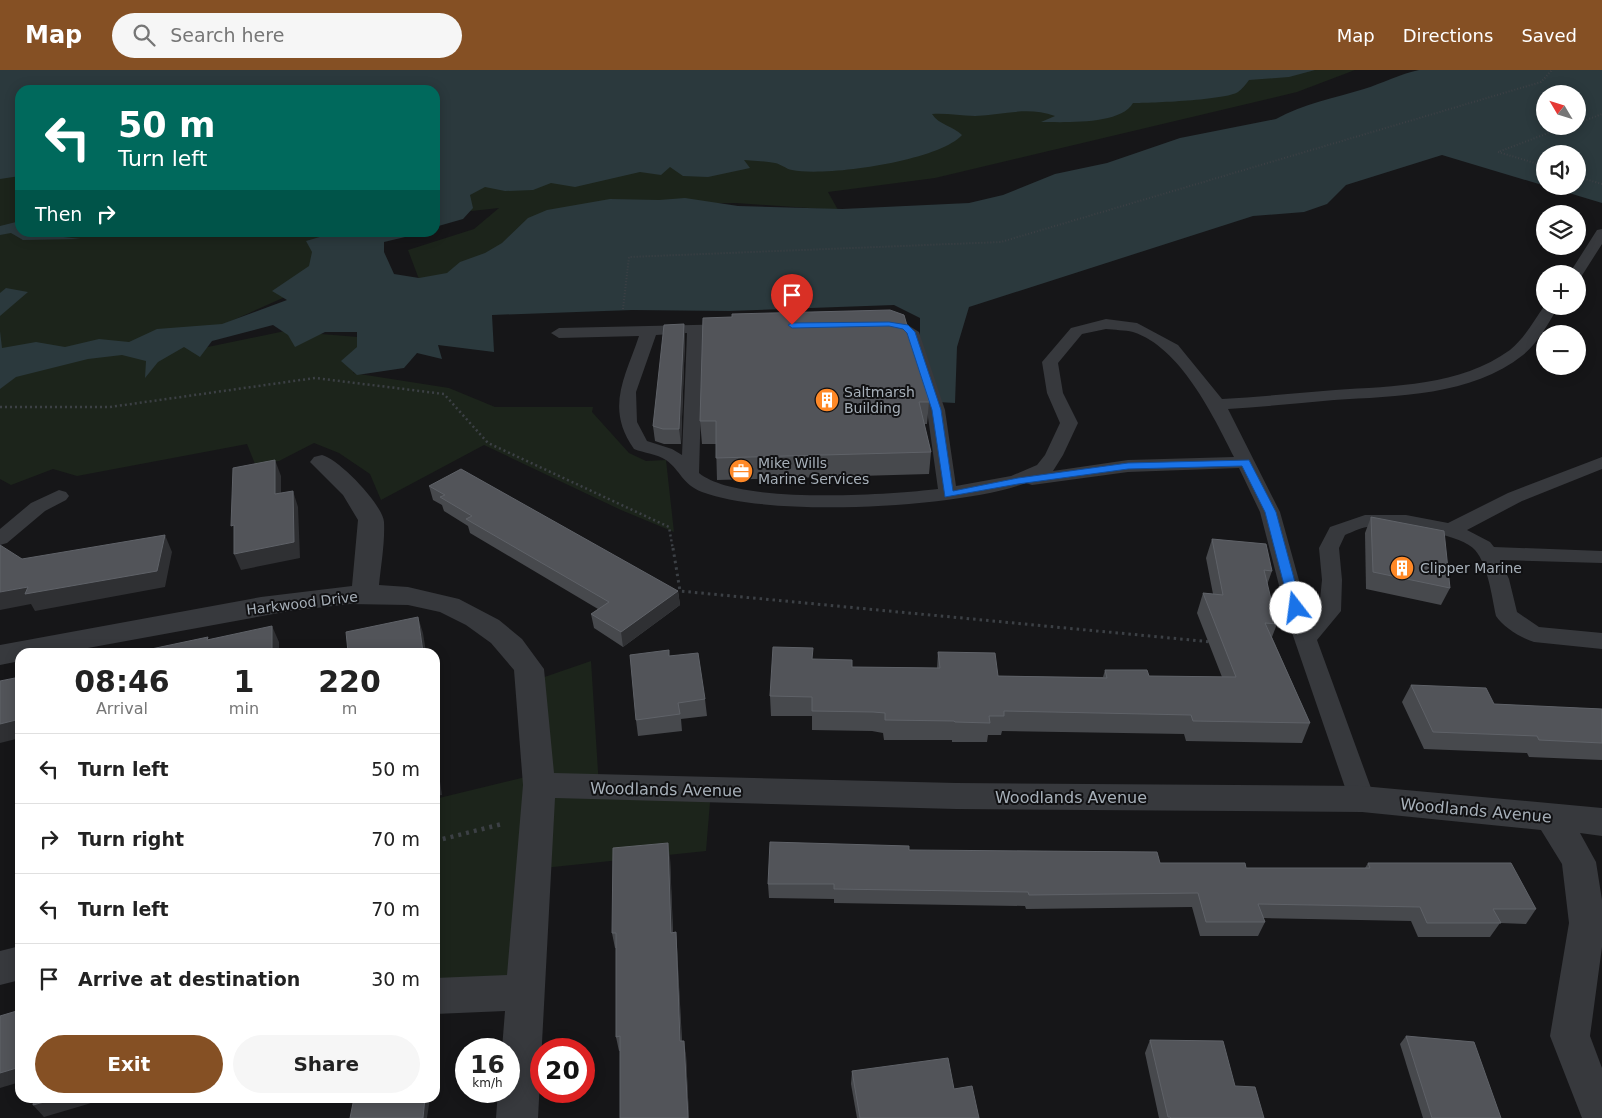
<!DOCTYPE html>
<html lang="en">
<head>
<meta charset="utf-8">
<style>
  body { margin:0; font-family:"DejaVu Sans",sans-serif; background:#f6f6f6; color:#222; height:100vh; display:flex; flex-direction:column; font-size:19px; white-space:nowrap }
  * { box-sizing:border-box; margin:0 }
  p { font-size:16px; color:#767676 }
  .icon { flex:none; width:28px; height:28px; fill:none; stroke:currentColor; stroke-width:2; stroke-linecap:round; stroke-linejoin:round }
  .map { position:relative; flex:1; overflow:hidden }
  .details { position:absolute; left:15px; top:578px; width:425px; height:455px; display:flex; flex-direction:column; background:#fff; border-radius:15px; box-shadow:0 2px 12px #0003 }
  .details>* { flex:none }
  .top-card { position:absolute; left:15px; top:15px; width:425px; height:152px; border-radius:15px; box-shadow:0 2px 12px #0003; background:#00695c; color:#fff; overflow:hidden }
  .needle { width:32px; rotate:308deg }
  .fabs { position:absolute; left:1536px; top:15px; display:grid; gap:10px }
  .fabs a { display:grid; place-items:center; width:50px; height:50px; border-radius:50%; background:#fff; box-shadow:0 2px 12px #0003; font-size:25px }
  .speed { position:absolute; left:455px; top:968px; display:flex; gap:10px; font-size:25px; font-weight:700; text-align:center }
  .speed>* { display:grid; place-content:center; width:65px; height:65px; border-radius:50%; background:#fff; box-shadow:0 2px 12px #0003; line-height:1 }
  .speed small { font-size:12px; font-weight:400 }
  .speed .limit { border:8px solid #d22; background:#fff; color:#111 }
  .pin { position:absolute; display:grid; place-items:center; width:42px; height:42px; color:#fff; margin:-51px -21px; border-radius:50% 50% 50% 0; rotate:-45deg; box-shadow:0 0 5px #0007 }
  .pin .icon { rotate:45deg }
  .me { position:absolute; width:55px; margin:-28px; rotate:345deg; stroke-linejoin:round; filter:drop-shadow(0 0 4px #0008) }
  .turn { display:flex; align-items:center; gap:18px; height:105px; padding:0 20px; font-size:22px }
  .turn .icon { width:65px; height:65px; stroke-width:2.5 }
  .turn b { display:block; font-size:35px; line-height:42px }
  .then { display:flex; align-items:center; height:48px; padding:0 20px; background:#0003; gap:10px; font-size:19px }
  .eta { display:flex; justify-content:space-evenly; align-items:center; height:85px; text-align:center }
  .eta b { font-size:30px; font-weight:600; line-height:35px }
  .button { display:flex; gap:10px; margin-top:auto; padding:10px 20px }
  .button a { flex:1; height:58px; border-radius:30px; background:#855024; color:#fff; font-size:20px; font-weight:600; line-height:58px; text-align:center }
  .button a+a { background:#f6f6f6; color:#222 }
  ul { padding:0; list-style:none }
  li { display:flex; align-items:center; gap:15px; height:70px; padding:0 20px; border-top:1px solid #e0e0e0 }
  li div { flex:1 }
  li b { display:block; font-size:19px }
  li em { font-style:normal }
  header { display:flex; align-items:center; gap:30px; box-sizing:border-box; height:70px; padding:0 25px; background:#855024; color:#fff }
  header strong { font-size:24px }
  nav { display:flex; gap:28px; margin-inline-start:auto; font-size:18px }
  .search { width:350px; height:45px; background:#f6f6f6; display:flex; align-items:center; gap:12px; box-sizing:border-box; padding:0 18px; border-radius:28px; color:#767676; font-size:19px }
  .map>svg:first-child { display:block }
  .green { fill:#1c241b }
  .water { fill:#2b393d; fill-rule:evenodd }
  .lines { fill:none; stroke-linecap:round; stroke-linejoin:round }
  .path-far3 { stroke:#3c4045; stroke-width:2; stroke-dasharray:1 2; stroke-linecap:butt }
  .path-far2 { stroke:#3c4045; stroke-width:2.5; stroke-dasharray:2 3; stroke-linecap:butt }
  .path-far1 { stroke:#3c4045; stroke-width:3; stroke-dasharray:2.5 4; stroke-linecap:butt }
  .path { stroke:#3c4045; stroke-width:4.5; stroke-dasharray:3 5; stroke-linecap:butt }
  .lane { fill:#37393d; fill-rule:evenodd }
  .street { fill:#37393d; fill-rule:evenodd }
  .wall { fill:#47494d }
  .shaded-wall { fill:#2f3033 }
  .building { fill:#525459; stroke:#5f6268 }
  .route { fill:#1a73e8; stroke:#114b97 }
  .labels { text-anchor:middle; stroke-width:4; stroke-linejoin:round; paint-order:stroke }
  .poi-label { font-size:14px; fill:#a7b0b9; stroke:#111113; text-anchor:start }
  .street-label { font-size:14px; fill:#a7b0b9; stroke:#111113 }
  .near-street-label { font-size:16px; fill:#a7b0b9; stroke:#111113 }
</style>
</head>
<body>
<header>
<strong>Map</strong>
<div class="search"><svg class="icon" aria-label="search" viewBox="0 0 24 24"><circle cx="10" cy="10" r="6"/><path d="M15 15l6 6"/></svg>Search here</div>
<nav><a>Map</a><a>Directions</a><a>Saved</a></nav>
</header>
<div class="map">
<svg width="1602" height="1048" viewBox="0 0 1602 1048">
  <rect width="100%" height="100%" fill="#161618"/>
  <!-- green -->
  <g class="green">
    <polygon points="419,0 1355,0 1297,22 935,108 828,122 838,140 736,133 599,134 473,205 420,212 408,180 474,159 499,138 435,145 435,20 155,20"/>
    <polygon points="20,77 20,162 341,163 285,227 204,263 198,279 285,261 382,269 353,303 449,318 495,337 593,337 592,342 629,383 646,391 666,390 674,462 621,440 484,375 381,430 370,404 339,383 314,373 279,391 255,394 247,374 77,406 53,399 11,415 0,409 0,88"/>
    <polygon points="591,591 599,717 711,720 706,781 534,799 525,922 435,926 435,729 538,704 530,612"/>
  </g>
  <!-- water -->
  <g class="water">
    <path d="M0 0H1315L1289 7 1249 10C1246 14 1242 19 1238 22 1226 30 1151 33 1133 33 1121 55 1064 52 1041 52L1055 46C1027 36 1003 45 975 46 960 46 947 43 932 44 939 55 953 56 962 65 939 91 826 107 792 100 786 99 781 94 775 93 765 91 754 91 744 90L750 98 708 107 683 106 670 97 661 105 640 102 575 117 551 113 533 120 505 121 485 117 470 125 473 138 463 149 435 157V20H20V106L0 109Z"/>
    <path d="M1419 0H1602V133L1442 85 1346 115 1327 134 1304 142 1253 146 969 237 957 277 955 333 920 331V248L894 235 729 241 632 240 492 245 494 282 438 275 442 289 417 283 404 298 357 305 341 291 357 277V262H325L295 277 288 265 273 255 212 271 200 287 184 277 158 292 145 308 146 291 122 285 88 289 16 307 0 319V261L2 278 36 272 65 277 99 269 129 272 157 259 222 254 287 230 272 221 309 196 312 182 306 171 330 164V163H422L384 172V182L394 204 419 208 447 203 460 192 485 183 502 173 528 148 547 140 610 129 659 130 685 128 738 136 842 139 969 133 1003 125 1055 104 1107 93 1180 68 1276 49C1303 34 1334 28 1364 19 1383 13 1400 4 1419 0ZM1545 24H1578V56H1545ZM1545 84H1578V116H1545Z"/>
    <polygon points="20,151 20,162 81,169 23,170 11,163 0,165 0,156"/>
    <polygon points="6,218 28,222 0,246 0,223"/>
  </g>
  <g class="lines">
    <!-- path-far3 -->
    <g class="path-far3">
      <polyline points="1578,53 1602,44"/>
      <polyline points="1545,96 1498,82 1567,56"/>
      <polyline points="1578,107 1602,114"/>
      <polyline points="623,239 629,187 1001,172 1541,12 1552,0"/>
    </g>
    <!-- path-far2 -->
    <polyline class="path-far2" points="0,337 110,337 315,308 444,324 488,373 669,457 673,480"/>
    <!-- path-far1 -->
    <polyline class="path-far1" points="673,478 680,521 1212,572"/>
    <!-- path -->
    <polyline class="path" points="435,771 502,754"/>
    <!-- lane -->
    <g class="lane">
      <polygon points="1602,159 1602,174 1581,207 1578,208 1578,204 1569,204 1597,160"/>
      <path d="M1545 235 1559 236C1548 253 1539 272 1523 285 1472 326 1396 326 1334 330 1298 333 1263 337 1228 339L1280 442 1310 550 1319 539 1322 510 1319 478 1330 457 1365 445H1406L1448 453 1508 423 1602 387V399L1522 431 1467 460 1490 472 1494 477 1602 481V493L1500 490 1509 509 1517 542 1539 557 1602 563V579L1534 572C1521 568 1503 557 1496 546 1492 527 1488 495 1475 480 1460 463 1389 453 1367 457 1360 458 1352 462 1345 465L1339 478 1342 510 1341 541 1317 570 1375 729 1371 736 1362 739 1353 736 1349 729 1289 554 1260 442 1239 398 1128 402 1032 415 1026 413C959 438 770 448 702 422 682 414 681 401 666 390 657 384 644 383 634 379 605 338 625 308 639 266L559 268 551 263 559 258 737 254 740 257 737 260 703 263 699 403C738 435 887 425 938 419L927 340 904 264 895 259 875 257 872 254 875 251 903 252 919 262 945 340 956 416 1011 406 1037 395 1045 385 1060 353 1047 323 1042 292 1071 258 1106 249 1137 253 1178 275 1222 329C1259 327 1297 323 1335 320 1394 316 1460 316 1510 280 1525 268 1534 250 1545 235ZM1106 259C1114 260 1125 260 1133 262 1180 277 1213 345 1234 387L1128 390 1053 401 1063 385 1078 353 1063 323 1058 293 1082 264ZM687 263 682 385 672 379 647 371 637 352 636 322 656 265Z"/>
      <polygon points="59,420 66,422 69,426 66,430 45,441 7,473 0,475 0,459 31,433"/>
    </g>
    <!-- street -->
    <g class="street">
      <path d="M322 385C339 389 383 435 384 452 385 473 381 495 379 515L408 517 459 529 499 550 522 569 544 599 554 703 956 713 1362 716 1602 738V766L1580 763 1596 792 1602 830V877L1590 966 1602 998V1048H1582L1550 966 1569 853 1562 794 1541 760 1362 742 956 739 555 728 538 1048H496L498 1021H509V979H502L505 941 435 944V908L507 905 523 715 514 600 491 573 466 555 440 542 408 535 350 534 290 541 66 582H20V591L0 595V575L261 527 352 516 358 450 343 425 310 392 314 387Z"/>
      <polygon points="20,876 20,910 0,915 0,881"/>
    </g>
  </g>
  <!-- wall -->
  <g class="wall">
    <polygon points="703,248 929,332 927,354 924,354 931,382 929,404 717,410 716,374 702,374 700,351"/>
    <polygon points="684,254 685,269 681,374 664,374 655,371 653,356"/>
    <polygon points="429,416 678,521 680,535 623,577 594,558 591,544 598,539 470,463 468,456 444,441 442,435 433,430"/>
    <polygon points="1371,447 1450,518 1441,535 1366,519 1365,463"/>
    <polygon points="1212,469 1272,501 1267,515 1277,554 1272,567 1310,653 1302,673 1186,671 1184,664 1002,661 1001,665 988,665 987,672 952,672 952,670 884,670 883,663 872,661 812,660 812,646 771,646 770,626 813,589 852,597 937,598 938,582 998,606 1103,607 1105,600 1149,606 1222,607 1197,543 1203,523 1213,524 1206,488"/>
    <polygon points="669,586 705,629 707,646 681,649 682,661 638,666 636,650"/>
    <polygon points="1411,615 1494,634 1602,639 1602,690 1529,687 1527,683 1424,679 1402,632"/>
    <polygon points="909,780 1160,793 1246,798 1365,798 1368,793 1536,839 1526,854 1500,853 1490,867 1418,867 1411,851 1263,848 1265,852 1258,866 1200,866 1192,837 1026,839 1025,836 834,833 834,829 769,828 768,814"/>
    <polygon points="670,788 673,862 676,862 677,877 682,971 686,985 689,1048 620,1048 620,981 619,981 616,967 616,878 615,878 612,863"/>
    <polygon points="1406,966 1501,1048 1423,1048 1400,974"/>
    <polygon points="1150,970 1235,1016 1264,1048 1159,1048 1145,983"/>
    <polygon points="852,1001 954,1019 979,1048 857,1048 851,1014"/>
  </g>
  <!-- shaded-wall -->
  <g class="shaded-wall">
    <polygon points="684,254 685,269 681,374 679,359"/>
    <polygon points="275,390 281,406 281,440 275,424"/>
    <polygon points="293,421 298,437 300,488 241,500 234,484"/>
    <polygon points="165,465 172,482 165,517 35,541 31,534 0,540 0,522 28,517"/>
    <polygon points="678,521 680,535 623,577 621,562"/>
    <polygon points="418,547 423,563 426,582 423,582"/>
    <polygon points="272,556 279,572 279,582 272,582"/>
    <polygon points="20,649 20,668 0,673 0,654"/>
    <polygon points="435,656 438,676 435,677 442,725 435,726"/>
    <polygon points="668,773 670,788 673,877 671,863"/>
    <polygon points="676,862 677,877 682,985 680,971"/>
    <polygon points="684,971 686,985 689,1048 688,1048"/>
    <polygon points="20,997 20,1012 0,1018 0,1003"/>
    <polygon points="59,1028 105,1028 88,1034 44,1047 33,1035"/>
    <polygon points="425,1028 430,1028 427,1048 423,1048"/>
  </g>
  <!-- building -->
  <g class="building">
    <polygon points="890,240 904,245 929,332 919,332 931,382 716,388 716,351 700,351 703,248 732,247 732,244"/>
    <polygon points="684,254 679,359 663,359 653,356 664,255"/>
    <polygon points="275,390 275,424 293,421 294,472 234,484 234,455 231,456 233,398"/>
    <polygon points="461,399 678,521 621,562 591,544 609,532 466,449 472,446 440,427 445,425 429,416"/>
    <polygon points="1371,447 1444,461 1450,518 1373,502"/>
    <polygon points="165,465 157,501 25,524 28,517 0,522 0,475 22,489"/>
    <polygon points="1212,469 1266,474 1272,501 1264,500 1277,554 1265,553 1310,653 1193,651 1191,645 1004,641 1004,646 989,646 990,653 955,652 954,651 885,650 885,643 873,642 812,641 812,627 770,626 773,577 813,578 812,589 852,590 852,597 940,598 938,582 995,583 998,606 1107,608 1105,600 1147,600 1149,606 1236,607 1203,523 1223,525"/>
    <polygon points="418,547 423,582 348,582 346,562"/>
    <polygon points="272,556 272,582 137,582 208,567 207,570"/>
    <polygon points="669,580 669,586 698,583 705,629 678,633 680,644 636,650 630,585"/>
    <polygon points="20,607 20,649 0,654 0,611"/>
    <polygon points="1411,615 1486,618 1494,634 1602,639 1602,673 1539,670 1537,666 1433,662"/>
    <polygon points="770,772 909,776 909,780 1157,782 1160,793 1245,793 1246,798 1370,798 1368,793 1511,793 1536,839 1493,839 1501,853 1427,853 1420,837 1258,834 1265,852 1206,852 1198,823 1029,825 1028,822 834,819 834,814 768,814"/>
    <polygon points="668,773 671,863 676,862 680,971 684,971 688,1048 620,1048 620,966 616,967 616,863 612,863 613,778"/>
    <polygon points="20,940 20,997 0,1003 0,946"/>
    <polygon points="1406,966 1474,972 1501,1048 1432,1048"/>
    <polygon points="1150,970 1223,971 1235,1016 1255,1017 1264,1048 1171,1048 1170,1047 1168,1047"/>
    <polygon points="948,988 954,1019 972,1016 979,1048 860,1048 852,1001"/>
    <polygon points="34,1028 59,1028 33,1035"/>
    <polygon points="354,1028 425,1028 423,1048 350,1048"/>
  </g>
  <!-- route -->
  <polygon class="route" points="889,252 908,255 915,262 941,340 953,421 1018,408 1128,393 1249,390 1276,442 1302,538 1300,540 1292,540 1290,538 1265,442 1242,396 1128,399 1018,414 945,427 932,340 907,263 903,259 889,256 792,258 788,255 792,253"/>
  <!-- icons -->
  <defs>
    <g id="building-disc" transform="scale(1.25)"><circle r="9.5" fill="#ff8927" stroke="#111113"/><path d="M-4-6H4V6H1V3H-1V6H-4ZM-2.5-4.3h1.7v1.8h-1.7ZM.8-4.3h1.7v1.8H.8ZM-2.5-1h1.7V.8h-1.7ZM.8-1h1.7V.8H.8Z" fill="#fff"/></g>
    <g id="office-disc" transform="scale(1.25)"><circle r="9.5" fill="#ff8927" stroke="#111113"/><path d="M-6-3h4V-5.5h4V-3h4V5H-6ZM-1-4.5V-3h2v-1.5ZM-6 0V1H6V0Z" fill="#fff"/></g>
  </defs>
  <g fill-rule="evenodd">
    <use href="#building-disc" x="827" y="330"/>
    <use href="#office-disc" x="741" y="401"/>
    <use href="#building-disc" x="1402" y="498"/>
  </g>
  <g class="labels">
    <!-- poi labels -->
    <g class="poi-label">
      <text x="844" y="327">Saltmarsh<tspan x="844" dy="16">Building</tspan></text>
      <text x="758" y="398">Mike Wills<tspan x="758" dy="16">Marine Services</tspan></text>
      <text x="1420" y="503">Clipper Marine</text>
    </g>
    <!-- street labels -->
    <g class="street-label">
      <text transform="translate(302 533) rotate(-7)" y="5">Harkwood Drive</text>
    </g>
    <!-- near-street labels -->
    <g class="near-street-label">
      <text transform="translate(666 719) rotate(1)" y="6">Woodlands Avenue</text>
      <text x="1071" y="733">Woodlands Avenue</text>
      <text transform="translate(1476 740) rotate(5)" y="6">Woodlands Avenue</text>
    </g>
  </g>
</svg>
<div class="fabs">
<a><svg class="needle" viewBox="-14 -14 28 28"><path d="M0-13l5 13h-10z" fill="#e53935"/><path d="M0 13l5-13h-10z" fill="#767676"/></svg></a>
<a><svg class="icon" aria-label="sound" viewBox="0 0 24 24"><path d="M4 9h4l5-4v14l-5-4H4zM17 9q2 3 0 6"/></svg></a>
<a><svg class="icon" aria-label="layers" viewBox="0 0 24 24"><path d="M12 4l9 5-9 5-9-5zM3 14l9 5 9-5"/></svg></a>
<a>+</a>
<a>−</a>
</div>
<div class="speed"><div>16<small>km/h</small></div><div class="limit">20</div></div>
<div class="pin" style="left:792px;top:255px;background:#d93025"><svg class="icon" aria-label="arrive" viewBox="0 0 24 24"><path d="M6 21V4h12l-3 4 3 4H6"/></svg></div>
<svg class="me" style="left:1296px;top:538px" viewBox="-20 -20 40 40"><circle r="19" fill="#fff"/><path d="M0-13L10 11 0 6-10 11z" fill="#1a73e8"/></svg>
<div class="top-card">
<div class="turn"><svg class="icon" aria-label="left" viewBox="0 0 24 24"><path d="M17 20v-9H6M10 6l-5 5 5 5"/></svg><div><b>50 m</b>Turn left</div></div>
<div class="then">Then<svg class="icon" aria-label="right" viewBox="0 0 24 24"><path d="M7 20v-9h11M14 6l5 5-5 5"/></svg></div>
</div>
<section class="details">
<div class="eta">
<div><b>08:46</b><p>Arrival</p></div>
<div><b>1</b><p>min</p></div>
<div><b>220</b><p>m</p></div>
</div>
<ul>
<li><svg class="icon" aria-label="left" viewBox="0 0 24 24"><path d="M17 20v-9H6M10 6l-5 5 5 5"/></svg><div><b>Turn left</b></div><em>50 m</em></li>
<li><svg class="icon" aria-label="right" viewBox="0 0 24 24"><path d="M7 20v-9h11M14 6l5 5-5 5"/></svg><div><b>Turn right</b></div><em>70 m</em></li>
<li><svg class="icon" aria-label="left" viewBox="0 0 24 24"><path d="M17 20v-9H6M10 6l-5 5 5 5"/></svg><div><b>Turn left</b></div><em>70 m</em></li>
<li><svg class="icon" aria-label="arrive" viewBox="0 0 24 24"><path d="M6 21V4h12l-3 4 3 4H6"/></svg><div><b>Arrive at destination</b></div><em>30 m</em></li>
</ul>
<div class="button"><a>Exit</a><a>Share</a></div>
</section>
</div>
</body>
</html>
